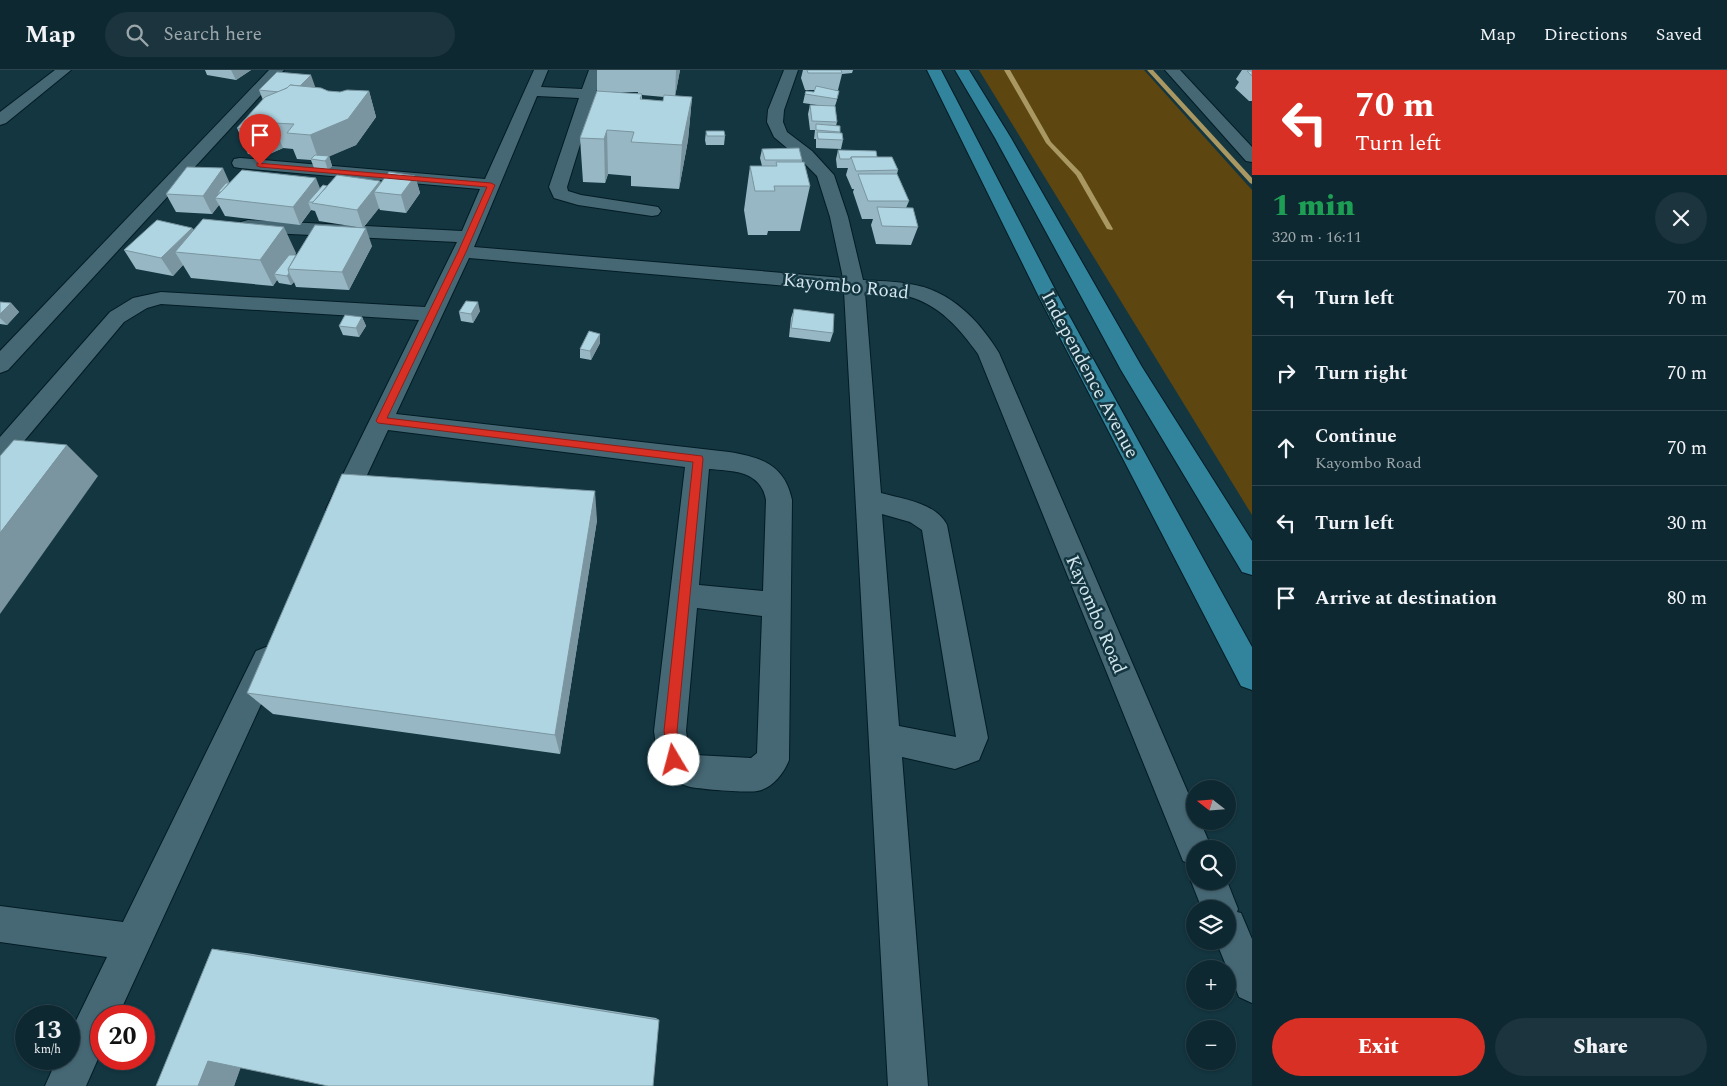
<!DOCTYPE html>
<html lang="en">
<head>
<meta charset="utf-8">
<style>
  body { margin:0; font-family:Spectral,serif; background:#1c343d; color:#f1f3f6; height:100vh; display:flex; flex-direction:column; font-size:19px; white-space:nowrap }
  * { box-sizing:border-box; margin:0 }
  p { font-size:16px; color:#9ba6ab }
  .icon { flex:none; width:28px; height:28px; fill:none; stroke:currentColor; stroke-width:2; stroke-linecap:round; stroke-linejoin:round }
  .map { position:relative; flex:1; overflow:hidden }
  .side { display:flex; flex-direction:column; background:#0e2831; width:475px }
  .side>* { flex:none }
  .guide { background:#d93025; color:#fff; overflow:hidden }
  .needle { width:32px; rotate:287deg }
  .buttons { position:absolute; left:1186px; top:710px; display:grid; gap:10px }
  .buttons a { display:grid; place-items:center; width:50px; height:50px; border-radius:50%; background:#0e2831; box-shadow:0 1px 4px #0004,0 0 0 1px #2e444d; font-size:25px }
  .speed { position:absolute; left:15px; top:935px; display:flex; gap:10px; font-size:25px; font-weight:700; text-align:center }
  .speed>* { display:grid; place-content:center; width:65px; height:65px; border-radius:50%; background:#0e2831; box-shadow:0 1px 4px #0004,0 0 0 1px #2e444d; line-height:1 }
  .speed small { font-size:12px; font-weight:400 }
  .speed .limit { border:8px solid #d22; background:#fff; color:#111 }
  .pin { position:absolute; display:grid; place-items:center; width:42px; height:42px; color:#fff; margin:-51px -21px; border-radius:50% 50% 50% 0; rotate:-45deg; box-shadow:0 0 5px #0007 }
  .pin .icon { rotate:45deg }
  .me { position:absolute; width:55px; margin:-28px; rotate:352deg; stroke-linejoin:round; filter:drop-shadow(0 0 4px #0008) }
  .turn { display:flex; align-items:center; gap:18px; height:105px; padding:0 20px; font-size:22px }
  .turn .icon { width:65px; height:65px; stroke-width:2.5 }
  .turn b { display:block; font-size:35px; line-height:42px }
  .round { display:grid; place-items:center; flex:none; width:52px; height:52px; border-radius:26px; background:#1c343d }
  .summary { display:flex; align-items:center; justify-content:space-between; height:85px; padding:0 20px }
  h1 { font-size:30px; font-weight:800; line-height:38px; color:#1e9e55 }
  .primary-button { display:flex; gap:10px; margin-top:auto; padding:10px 20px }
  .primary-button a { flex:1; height:58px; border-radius:30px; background:#d93025; color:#fff; font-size:20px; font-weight:800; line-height:58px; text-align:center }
  .primary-button a+a { background:#1c343d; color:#f1f3f6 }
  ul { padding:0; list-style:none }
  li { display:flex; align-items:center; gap:15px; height:75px; padding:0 20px; border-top:1px solid #2e444d }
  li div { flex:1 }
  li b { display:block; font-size:19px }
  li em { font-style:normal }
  header { display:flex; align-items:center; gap:30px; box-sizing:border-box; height:70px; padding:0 25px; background:#0e2831; border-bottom:1px solid #2e444d }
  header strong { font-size:24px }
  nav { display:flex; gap:28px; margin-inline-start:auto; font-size:18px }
  .search { width:350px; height:45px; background:#1c343d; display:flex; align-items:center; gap:12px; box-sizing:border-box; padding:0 18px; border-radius:28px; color:#9ba6ab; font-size:19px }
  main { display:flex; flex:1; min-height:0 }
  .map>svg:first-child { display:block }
  .green { fill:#5d4610 }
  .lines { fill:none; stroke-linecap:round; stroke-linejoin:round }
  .stream { fill:#aa9862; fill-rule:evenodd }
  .minor-casing { stroke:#031c24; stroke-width:2 }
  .major-casing { stroke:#031c24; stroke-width:2 }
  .minor { fill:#466875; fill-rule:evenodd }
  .major { fill:#32839c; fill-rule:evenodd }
  .wall { fill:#96b7c3; fill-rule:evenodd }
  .shaded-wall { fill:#7a959f }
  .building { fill:#afd5e3; stroke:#7a959f }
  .route { fill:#d93025; stroke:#8d1f18 }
  .labels { text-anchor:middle; stroke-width:5; stroke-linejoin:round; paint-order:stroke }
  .street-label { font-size:19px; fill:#d3e6ed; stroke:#133641 }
</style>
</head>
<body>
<header>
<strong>Map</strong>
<div class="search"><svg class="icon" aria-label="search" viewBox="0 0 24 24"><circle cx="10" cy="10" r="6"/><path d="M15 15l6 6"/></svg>Search here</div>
<nav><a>Map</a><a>Directions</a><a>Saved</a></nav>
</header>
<main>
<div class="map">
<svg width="1252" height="1016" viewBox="0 0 1252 1016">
  <rect width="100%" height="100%" fill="#133641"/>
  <!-- green -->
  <polygon class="green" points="979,0 1144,0 1252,120 1252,445"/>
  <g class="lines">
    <!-- stream -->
    <g class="stream">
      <polygon points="1004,0 1010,0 1051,72 1081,103 1113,159 1112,160 1107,159 1076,105 1046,73"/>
      <polygon points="1147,0 1153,0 1252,108 1252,114 1250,113"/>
    </g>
    <!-- minor casing -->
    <g class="minor-casing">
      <g id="minor">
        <polygon points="55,0 71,0 6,53 0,55 0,42"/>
        <polygon points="269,0 284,0 8,300 0,303 0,281"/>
        <path d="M534 0H548L541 17 582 19 589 0H603L567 117 568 121 581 125 652 136 658 137 661 141 658 145 652 146 578 135 554 128 549 117 579 28 537 26 474 177 843 208 830 147 817 106 800 89 774 67 767 52 768 40 784 0H798L784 40 783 52 787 62 812 81 834 105 848 147 863 210C878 211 894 211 910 214 950 220 979 250 999 283L1195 739V751H1200L1212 779H1195V796L1183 791 978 284C960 259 939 234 907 226 894 223 878 224 865 222L881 423C903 429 936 433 947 455L988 668 979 690 955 699 902 687 928 1016H888L844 221 469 188 396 344 729 382C761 387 785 395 792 430L789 690C784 703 772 719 757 721 749 723 694 719 687 716 679 714 670 708 665 702 656 692 656 673 654 661L685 397 388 360 348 446 339 449 330 446 326 439 419 250 161 234 147 238 124 252 9 389 0 392V367L110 242 133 228 161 222 425 237 457 172 248 162 241 160 239 156 241 152 248 150 462 161 480 119 240 98 234 97 232 93 234 89 240 88 485 109ZM709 399C734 401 761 401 766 430L763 521 699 515ZM882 444 910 452 922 460 956 667 899 656ZM697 538 762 546 757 683 751 688 695 685 689 681 686 661Z"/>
        <polygon points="1165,0 1180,0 1252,77 1252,92 1246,91"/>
        <polygon points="266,577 276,581 281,591 118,946 101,946 101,982 86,1016 45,1016 57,989 69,989 69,965 107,887 0,872 0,836 123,852 256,581"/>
        <polygon points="1195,802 1195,811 1227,811 1238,839 1237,842 1241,843 1252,869 1252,933 1239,927 1216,871 1228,871 1228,839 1202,839 1191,811"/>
      </g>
    </g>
    <!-- major casing -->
    <g class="major-casing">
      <g id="major">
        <polygon points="927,0 941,0 1060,229 1252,577 1252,620 1241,616 1040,229"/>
        <polygon points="955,0 969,0 1011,68 1142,297 1252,471 1252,505 1242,502 1121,300 995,68"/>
      </g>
    </g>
    <!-- minor -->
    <use href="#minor" class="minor"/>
    <!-- major -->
    <use href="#major" class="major"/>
  </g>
  <!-- wall -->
  <g class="wall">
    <polygon points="205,0 251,0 236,10 207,5"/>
    <path d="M597 0H680L675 26 692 27 688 70 679 119 631 116V106L608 104 605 113 583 112 580 68 597 21ZM606 22H638V24ZM642 25 664 27 663 31 642 30Z"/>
    <polygon points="803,0 853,0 852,3 842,4 838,20 834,20 837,30 835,36 837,52 836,56 840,56 840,63 843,70 841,79 816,78 816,69 814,69 815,60 810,60 808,44 810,35 824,36 803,33 805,24 814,22 814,20 805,20 801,8"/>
    <polygon points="1242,0 1252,0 1252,31 1249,31 1235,18 1239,12 1236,9"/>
    <polygon points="315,17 328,21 340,22 369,21 376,47 356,75 329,86 332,96 328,100 314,98 311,90 297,89 293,79 283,78 265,86 248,84 237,58 263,30 259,20"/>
    <polygon points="706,61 725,66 724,75 706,75 705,70"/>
    <polygon points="762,79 802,90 802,92 810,116 800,161 768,161 767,165 748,165 744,140 750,96 762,96 760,88"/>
    <polygon points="838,80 877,87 898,100 897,104 909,131 906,138 918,157 911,175 876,174 871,155 873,149 862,149 853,122 854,119 852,119 846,105 848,98 837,98 836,89"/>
    <polygon points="415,106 420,123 406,143 380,140 379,138 363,158 319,151 315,141 311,140 300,155 225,146 219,135 212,144 176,142 166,124 230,113 320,119 327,116 380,111 381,113"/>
    <polygon points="192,158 194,160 296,183 294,185 372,176 349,220 296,217 294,212 291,215 279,213 277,210 273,216 191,208 183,195 173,206 136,199 124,180"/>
    <polygon points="0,232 11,233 19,242 7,255 0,254"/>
    <polygon points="794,239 833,263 830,272 789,267 791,248"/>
    <polygon points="480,241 473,253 461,251 459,242"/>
    <polygon points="362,247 366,256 359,267 343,265 339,256"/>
    <polygon points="600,264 600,273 591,290 580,288 580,279"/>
    <polygon points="597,450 560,684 273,644 247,623"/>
    <polygon points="212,879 246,883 656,948 659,950 240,998 234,1016"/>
  </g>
  <!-- shaded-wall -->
  <g class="shaded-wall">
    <polygon points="231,0 251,0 236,10"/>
    <polygon points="676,0 680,0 675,27"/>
    <polygon points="311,5 317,22 293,23"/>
    <polygon points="369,21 376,47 356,75 319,91 310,65"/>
    <polygon points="692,27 688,70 679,119 682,75"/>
    <polygon points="273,53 283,78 265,86 254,60"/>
    <polygon points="607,60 608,104 605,113 604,69"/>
    <polygon points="329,86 332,96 328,100 325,91"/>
    <polygon points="223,98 231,116 226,123 218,122 221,129 215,128 219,135 212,144 203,126"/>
    <polygon points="415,106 420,123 406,143 401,125"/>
    <polygon points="316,108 323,126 308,132 311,140 300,155 293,137"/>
    <polygon points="380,111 384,123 374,122 379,138 363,158 357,140"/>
    <polygon points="284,157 296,183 281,205 274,204 277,210 273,216 260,190"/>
    <polygon points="192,158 202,176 175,182 183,195 173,206 161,188"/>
    <polygon points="366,158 372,176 349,220 342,202"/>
    <polygon points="289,203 294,212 291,215 287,206"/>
    <polygon points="478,232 480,241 473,253 471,244"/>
    <polygon points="11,233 19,242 7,255 0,248 0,244"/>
    <polygon points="362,247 366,256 359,267 356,258"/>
    <polygon points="600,264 600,273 591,290 590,281"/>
    <polygon points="67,375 98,406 0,544 0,463"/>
    <polygon points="595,421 597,450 560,684 555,665"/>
    <polygon points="245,986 234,1016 198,1016 208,991"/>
  </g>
  <!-- building -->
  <g class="building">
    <polygon points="807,0 841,0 842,3 808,3"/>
    <polygon points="1247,1 1252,1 1252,6"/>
    <polygon points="277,2 311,5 300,16 290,15 287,18 279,22 259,20"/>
    <polygon points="290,15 321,18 328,21 340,22 347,20 369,21 348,49 310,65 287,63 294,54 273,53 254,60 237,58 265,27 287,18"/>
    <polygon points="816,16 839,21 837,29 805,24 806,21 814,22"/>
    <polygon points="597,21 642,24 640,29 663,31 664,25 692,27 682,75 631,72 634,62 607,60 604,69 580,68"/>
    <polygon points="810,35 835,36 837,52 812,51"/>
    <polygon points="816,54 840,56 840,62 816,60"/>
    <polygon points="706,61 724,61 725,66 707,66"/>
    <polygon points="817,62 842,63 843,70 818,69"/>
    <polygon points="799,78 802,90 765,90 762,79"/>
    <polygon points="838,80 876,81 877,87 851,87 850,89 840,89"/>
    <polygon points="315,85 329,86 325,91 311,89"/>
    <polygon points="851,87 892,87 898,100 856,101"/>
    <polygon points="776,92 804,92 810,116 774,116 775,121 755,121 750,96 777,96"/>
    <polygon points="187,97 223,98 203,126 166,124"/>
    <polygon points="242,100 316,108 293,137 215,128"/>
    <polygon points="389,102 415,106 401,125 374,122"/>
    <polygon points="858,104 897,104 909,131 868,131"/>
    <polygon points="337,105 380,111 357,140 312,133"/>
    <polygon points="226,113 229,113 221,122 218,122"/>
    <polygon points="323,115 327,116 313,132 308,132"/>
    <polygon points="877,137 913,138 918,157 882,156"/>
    <polygon points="203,149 284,157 260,190 175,182"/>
    <polygon points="157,150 192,158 161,188 124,180"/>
    <polygon points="315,155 366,158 342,202 288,199"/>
    <polygon points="289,185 296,185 288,199 289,203 287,206 274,204"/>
    <polygon points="466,231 478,232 471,244 459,242"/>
    <polygon points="0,232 11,233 0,244"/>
    <polygon points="794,239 834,244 833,263 791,258"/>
    <polygon points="345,245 362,247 356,258 339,256"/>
    <polygon points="589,261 600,264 590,281 580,279"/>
    <polygon points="14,370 67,375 0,463 0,386"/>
    <polygon points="342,404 595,421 555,665 247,623"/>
    <polygon points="212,879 659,950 653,1016 328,1016 208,991 198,1016 156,1016"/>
  </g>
  <!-- route -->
  <polygon class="route" points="257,93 491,113 495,115 466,182 387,348 702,386 703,389 677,661 681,690 679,695 674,697 670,695 664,661 693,392 378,353 376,351 458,182 487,117 260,97 257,96"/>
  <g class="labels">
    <!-- street labels -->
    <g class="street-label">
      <text transform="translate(846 215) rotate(6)" y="7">Kayombo Road</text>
      <text transform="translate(1091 304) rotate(62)" y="7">Independence Avenue</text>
      <text transform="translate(1097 544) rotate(67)" y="7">Kayombo Road</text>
    </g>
  </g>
</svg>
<div class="buttons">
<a><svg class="needle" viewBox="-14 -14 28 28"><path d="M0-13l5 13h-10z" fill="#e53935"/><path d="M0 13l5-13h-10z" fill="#9ba6ab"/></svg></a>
<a><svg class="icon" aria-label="search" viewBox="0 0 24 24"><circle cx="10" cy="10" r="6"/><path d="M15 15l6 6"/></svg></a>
<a><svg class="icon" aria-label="layers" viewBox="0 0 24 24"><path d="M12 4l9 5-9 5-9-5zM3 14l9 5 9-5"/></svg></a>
<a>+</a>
<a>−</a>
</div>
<div class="speed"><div>13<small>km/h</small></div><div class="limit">20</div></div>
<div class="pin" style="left:260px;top:95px;background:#d93025"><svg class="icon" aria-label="arrive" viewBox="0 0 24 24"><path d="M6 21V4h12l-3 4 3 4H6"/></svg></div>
<svg class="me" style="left:674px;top:690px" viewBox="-20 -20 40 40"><circle r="19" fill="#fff"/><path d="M0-13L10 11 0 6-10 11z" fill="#d93025"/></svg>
</div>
<section class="side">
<div class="guide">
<div class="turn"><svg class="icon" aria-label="left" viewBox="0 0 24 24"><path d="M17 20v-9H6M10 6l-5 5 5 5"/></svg><div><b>70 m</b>Turn left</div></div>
</div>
<div class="summary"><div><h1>1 min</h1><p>320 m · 16:11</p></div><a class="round"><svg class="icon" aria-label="close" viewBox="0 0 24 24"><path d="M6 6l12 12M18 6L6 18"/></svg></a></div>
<ul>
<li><svg class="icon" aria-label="left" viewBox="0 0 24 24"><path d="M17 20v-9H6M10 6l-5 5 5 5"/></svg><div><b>Turn left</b></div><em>70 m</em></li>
<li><svg class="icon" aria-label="right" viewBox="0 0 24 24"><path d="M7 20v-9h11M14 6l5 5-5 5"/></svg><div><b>Turn right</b></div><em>70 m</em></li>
<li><svg class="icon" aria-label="ahead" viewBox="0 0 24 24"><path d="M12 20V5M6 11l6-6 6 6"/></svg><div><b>Continue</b><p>Kayombo Road</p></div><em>70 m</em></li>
<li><svg class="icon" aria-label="left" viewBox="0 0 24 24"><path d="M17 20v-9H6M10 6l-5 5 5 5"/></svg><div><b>Turn left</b></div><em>30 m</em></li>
<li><svg class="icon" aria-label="arrive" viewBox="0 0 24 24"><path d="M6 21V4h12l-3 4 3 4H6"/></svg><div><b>Arrive at destination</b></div><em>80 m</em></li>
</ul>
<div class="primary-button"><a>Exit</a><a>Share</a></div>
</section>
</main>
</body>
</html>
